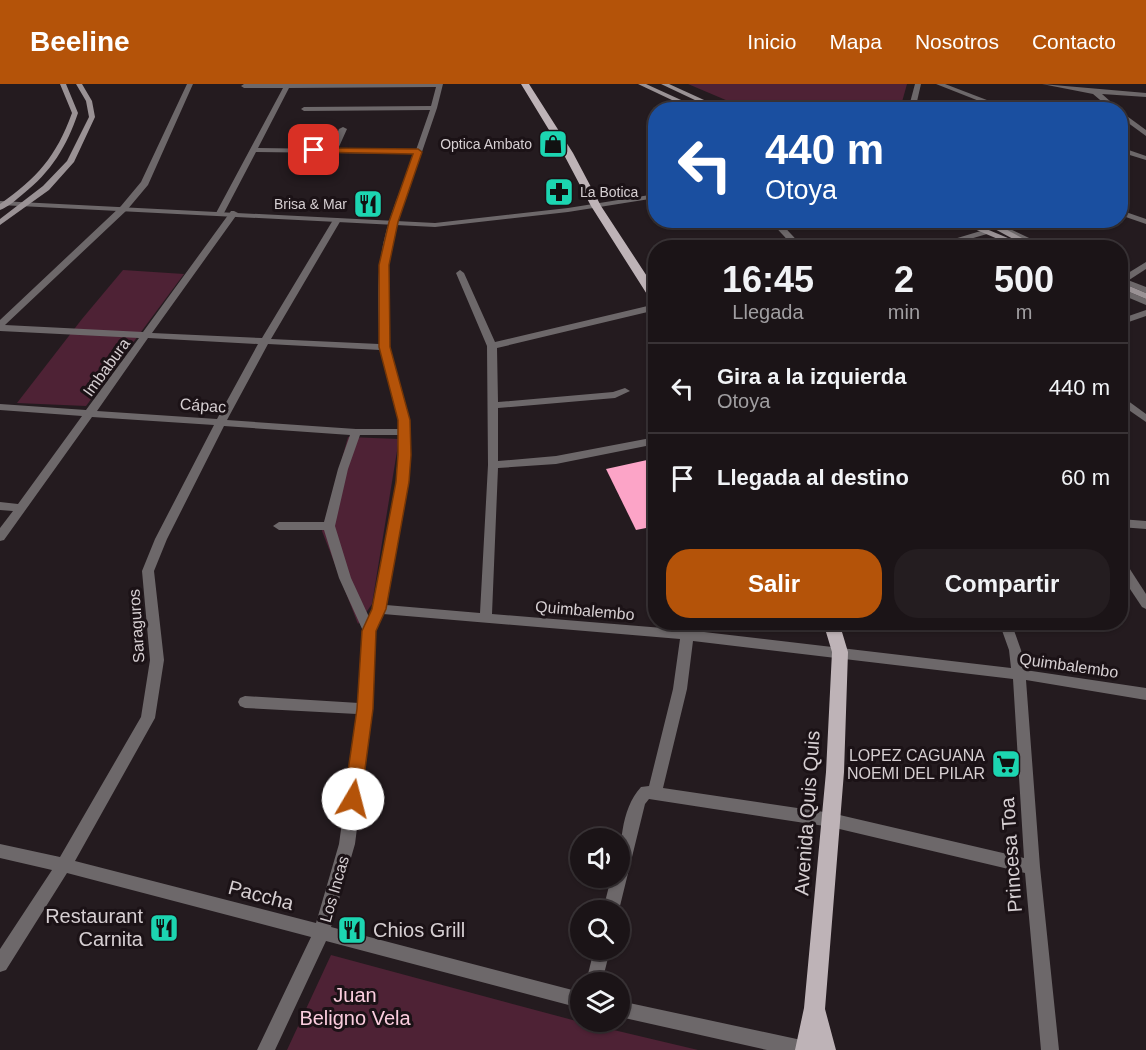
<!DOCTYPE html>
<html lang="es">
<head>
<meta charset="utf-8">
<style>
  body { margin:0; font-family:Helvetica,sans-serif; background:#241d20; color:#f1f3f6; height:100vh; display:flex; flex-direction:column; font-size:22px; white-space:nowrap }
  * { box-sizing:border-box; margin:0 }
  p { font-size:20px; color:#a09ea1 }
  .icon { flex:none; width:33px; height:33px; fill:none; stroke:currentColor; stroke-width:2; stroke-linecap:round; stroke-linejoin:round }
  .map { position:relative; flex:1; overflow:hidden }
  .details { position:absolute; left:648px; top:156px; width:480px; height:390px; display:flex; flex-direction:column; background:#1b1417; border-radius:24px; box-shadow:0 2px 4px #0004,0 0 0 2px #393336 }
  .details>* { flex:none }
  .top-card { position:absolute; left:648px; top:18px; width:480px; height:126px; border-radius:24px; box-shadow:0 2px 4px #0004,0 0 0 2px #393336; background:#1a4fa0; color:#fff; overflow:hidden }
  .controls { position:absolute; left:570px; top:744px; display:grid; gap:12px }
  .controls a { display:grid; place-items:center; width:60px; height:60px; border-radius:50%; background:#1b1417; box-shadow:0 2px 4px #0004,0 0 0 2px #393336; font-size:30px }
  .pin { position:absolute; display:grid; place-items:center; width:51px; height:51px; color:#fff; margin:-26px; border-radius:12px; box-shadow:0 3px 9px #0006 }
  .me { position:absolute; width:66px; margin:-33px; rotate:8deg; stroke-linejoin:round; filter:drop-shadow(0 0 4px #0008) }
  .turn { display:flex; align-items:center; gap:21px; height:126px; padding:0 18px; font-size:27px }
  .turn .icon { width:78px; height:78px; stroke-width:2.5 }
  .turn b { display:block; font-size:42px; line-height:51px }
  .eta { display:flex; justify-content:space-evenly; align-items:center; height:102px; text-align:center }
  .eta b { font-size:36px; font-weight:700; line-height:42px }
  .primary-button { display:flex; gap:12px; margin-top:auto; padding:12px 18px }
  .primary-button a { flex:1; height:69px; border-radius:24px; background:#b45309; color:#fff; font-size:24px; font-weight:700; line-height:69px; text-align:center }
  .primary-button a+a { background:#241d20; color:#f1f3f6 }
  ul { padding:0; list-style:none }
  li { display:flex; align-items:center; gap:18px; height:90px; padding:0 18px; border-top:2px solid #393336 }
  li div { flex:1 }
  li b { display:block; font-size:22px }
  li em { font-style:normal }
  header { display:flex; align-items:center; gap:36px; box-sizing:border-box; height:84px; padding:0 30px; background:#b45309; color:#fff }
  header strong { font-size:28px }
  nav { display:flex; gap:33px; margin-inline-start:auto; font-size:21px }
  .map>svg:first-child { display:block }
  .green { fill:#4e2235 }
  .building { fill:#fca4c7 }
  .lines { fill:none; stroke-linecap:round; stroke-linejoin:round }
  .minor { fill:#6d686a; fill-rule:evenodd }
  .tertiary { fill:#6d686a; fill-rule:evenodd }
  .secondary { fill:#9a9295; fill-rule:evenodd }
  .primary { fill:#beb3b7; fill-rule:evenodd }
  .route { fill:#b45309; stroke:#753606; stroke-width:1.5 }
  .labels { text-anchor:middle; stroke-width:6; stroke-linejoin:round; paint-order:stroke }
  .far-poi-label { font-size:14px; fill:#d6cfd2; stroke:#1b1216; text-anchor:end }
  .street-label { font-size:16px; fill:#d6cfd2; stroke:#1b1216 }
  .poi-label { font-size:16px; fill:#d6cfd2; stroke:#1b1216; text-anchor:end }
  .near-street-label { font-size:20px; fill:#d6cfd2; stroke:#1b1216 }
  .near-poi-label { font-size:20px; fill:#d6cfd2; stroke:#1b1216; text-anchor:end }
  .near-park-label { font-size:20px; fill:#fbcdde; stroke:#1b1216 }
</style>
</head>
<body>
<header>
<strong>Beeline</strong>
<nav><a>Inicio</a><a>Mapa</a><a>Nosotros</a><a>Contacto</a></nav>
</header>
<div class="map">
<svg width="1146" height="966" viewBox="0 0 1146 966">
  <rect width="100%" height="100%" fill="#241b1f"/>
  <!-- green -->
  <g class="green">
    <polygon points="688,0 907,0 900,25 747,25"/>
    <polygon points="123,186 184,190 86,322 17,319 82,235"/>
    <polygon points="348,353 399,355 372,520 358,540 322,447"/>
    <polygon points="331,871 580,938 698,966 287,966"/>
  </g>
  <!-- building -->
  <polygon class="building" points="647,376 656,392 656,442 636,446 606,385"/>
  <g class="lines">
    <!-- minor -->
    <g class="minor">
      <path d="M187 0H193L148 101 127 126 5 241 143 248 231 127H234L238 129 152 249 262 254 333 136 337 134 341 136 271 255 379 260C379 231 376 200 381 172 386 137 402 103 414 70L256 68 224 129 217 131 216 129 283 4H244L241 2 244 0H443L437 24 398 138 389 171 387 196 389 263 409 336V371L408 398 386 521 480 529 488 381 487 262 456 189 460 186 464 189 495 258 656 220V226L497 264 498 318 613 308 625 304 630 307 615 314 498 324V377L556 372 656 353V360L556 380 498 384 492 530 687 546 1011 584 1009 566 999 538H1011L1021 566 1025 586 1146 604V616L1026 596 1040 783 1059 966H1041L1025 789 831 743 649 715 645 720 619 826H603L611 794H620C620 764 620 726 641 703L649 702 673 605 680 555 383 530 375 547 372 625 355 760 331 843 580 908V924L326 857 275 966H257L311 853 67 789 6 886 0 888V865L52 786 0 774V760L60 773 141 633 150 576 142 487 155 455 214 341 92 333 4 456 0 457V444L13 427 0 426V418L18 420 82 332 0 326V320L86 326 139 254 0 247V236L121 122 141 98ZM436 3 431 22 304 23 301 25 304 27 430 26 416 66 338 65 347 45 343 43 339 45 331 65 258 64 289 4ZM148 254 258 260 217 335 97 327ZM268 260 380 266 399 336V345H356L227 336ZM224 342 350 351 338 385 324 438H279L273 442 279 446H324L339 494 363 547 359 619 245 612 240 614 238 618 240 622 245 624 357 630 339 760 316 839 75 777 155 634 164 576 154 487 167 455ZM360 351H399L396 398 373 525 369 533 351 494 335 442 348 385ZM693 557 1013 595 1024 774 831 729 663 704 687 605Z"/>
      <polygon points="936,0 945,0 1013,26 1002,26"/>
      <polygon points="1042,0 1146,9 1146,13 1102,10 1120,26 1112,26 1093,10"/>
      <polygon points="1120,27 1146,46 1146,52 1120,33"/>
      <polygon points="1120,63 1146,72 1146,76 1120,68"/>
      <polygon points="1120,126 1146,135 1146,140 1120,131"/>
      <polygon points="769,136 778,136 804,164 795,164"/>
      <polygon points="984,146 987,146 987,150 939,164 924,164"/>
      <polygon points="1146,178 1146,185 1126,198 1120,198 1120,194"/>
      <polygon points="1146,226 1146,232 1120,241 1120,235"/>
      <polygon points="1120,311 1146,330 1146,338 1120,320"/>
      <polygon points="1120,435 1146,437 1146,445 1120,443"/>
      <polygon points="1120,475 1124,476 1146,510 1146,525 1142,523 1120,490"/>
      <polygon points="594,866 610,866 602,898 586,898"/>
      <polygon points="620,917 806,957 812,960 815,966 767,966 620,933"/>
    </g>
    <!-- tertiary -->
    <g class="tertiary">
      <polygon points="915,0 921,0 915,26 908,26"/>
      <polygon points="656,110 656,114 568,128 435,143 0,121 0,117 435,139 568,124"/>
      <polygon points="1000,143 1006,143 1050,164 1038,164 1000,147"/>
      <polygon points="1120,193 1146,203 1146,209 1120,198"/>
      <polygon points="1120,204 1146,215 1146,221 1120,210"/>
    </g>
    <!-- secondary -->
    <g class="secondary">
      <path d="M60 0H66L78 29C67 62 51 88 23 110 16 116 8 123 0 126V120C37 94 56 73 72 29Z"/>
      <polygon points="76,0 82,0 92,17 95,33 74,78 49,106 0,141 0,135 43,102 67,77 89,33 86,17"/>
      <polygon points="638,0 646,0 703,26 693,26"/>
      <polygon points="661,0 669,0 726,26 716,26"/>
      <polygon points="953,136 965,136 1032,164 1019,164"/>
      <polygon points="978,136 989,136 1022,154 1015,156"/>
      <polygon points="1120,198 1146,209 1146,215 1120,204"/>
    </g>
    <!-- primary -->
    <g class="primary">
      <polygon points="521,0 529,0 573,69 601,122 656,206 656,218 650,215 591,122 563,69"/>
      <polygon points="823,538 839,538 848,568 844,688 825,925 836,966 795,966 804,924 826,688 832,568"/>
    </g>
  </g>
  <!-- route -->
  <polygon class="route" points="314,64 418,65 422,68 398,138 389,181 390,263 410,336 411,371 409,398 386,525 376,547 373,625 361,715 359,720 353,723 347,720 344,715 357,625 362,547 372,525 396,398 398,371 398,336 379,263 379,181 389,138 413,70 311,68 310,66"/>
  <!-- icons -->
  <defs>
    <g id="shop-square" transform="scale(1.5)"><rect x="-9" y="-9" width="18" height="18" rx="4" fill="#1cd5b1" stroke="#1b1216"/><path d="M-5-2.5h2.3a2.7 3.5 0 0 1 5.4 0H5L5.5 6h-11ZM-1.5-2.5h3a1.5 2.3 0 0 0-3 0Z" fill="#111"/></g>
    <g id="pharmacy-square" transform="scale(1.5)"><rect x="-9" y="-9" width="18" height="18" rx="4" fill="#1cd5b1" stroke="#1b1216"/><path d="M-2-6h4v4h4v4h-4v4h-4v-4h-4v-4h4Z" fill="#111"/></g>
    <g id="restaurant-square" transform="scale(1.5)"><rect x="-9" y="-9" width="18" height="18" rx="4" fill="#1cd5b1" stroke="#1b1216"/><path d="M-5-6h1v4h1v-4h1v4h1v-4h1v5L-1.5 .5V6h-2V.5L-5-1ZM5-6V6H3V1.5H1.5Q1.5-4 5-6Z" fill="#111"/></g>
    <g id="supermarket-square" transform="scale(1.5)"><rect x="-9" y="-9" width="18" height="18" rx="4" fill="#1cd5b1" stroke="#1b1216"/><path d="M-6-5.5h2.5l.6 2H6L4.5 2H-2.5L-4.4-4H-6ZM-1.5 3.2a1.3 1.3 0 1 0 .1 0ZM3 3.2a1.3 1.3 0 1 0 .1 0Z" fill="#111"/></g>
  </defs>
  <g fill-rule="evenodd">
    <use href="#shop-square" x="553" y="60"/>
    <use href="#pharmacy-square" x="559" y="108"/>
    <use href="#restaurant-square" x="368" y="120"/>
    <use href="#supermarket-square" x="1006" y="680"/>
    <use href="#restaurant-square" x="164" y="844"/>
    <use href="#restaurant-square" x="352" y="846"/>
  </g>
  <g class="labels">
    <!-- far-poi labels -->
    <g class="far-poi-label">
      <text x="532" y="65">Optica Ambato</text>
      <text x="580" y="113" text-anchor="start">La Botica</text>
      <text x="347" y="125">Brisa &amp; Mar</text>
    </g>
    <!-- street labels -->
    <g class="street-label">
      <text transform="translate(106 283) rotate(-54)" y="6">Imbabura</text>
      <text transform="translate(203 321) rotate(4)" y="6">Cápac</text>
      <text transform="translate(585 526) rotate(5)" y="6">Quimbalembo</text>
      <text transform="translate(136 542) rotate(-94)" y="6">Saraguros</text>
      <text transform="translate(1069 581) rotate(8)" y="6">Quimbalembo</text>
      <text transform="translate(334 805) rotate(-74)" y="6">Los Incas</text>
    </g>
    <!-- poi labels -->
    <g class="poi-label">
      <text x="985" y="677">LOPEZ CAGUANA<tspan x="985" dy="18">NOEMI DEL PILAR</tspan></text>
    </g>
    <!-- near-street labels -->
    <g class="near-street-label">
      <text transform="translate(807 729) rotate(-86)" y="7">Avenida Quis Quis</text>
      <text transform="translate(1011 771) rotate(-94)" y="7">Princesa Toa</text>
      <text transform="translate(261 811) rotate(15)" y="7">Paccha</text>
    </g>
    <!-- near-poi labels -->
    <g class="near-poi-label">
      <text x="143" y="839">Restaurant<tspan x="143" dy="23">Carnita</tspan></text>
      <text x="373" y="853" text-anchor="start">Chios Grill</text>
    </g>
    <!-- near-park labels -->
    <g class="near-park-label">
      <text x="355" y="918">Juan<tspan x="355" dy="23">Beligno Vela</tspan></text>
    </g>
  </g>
</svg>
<div class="controls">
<a><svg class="icon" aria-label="sound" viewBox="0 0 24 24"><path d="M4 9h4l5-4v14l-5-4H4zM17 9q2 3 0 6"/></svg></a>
<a><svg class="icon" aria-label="search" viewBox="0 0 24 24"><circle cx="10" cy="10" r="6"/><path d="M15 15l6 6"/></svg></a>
<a><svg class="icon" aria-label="layers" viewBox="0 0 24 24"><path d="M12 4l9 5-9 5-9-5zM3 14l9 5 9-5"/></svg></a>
</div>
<div class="pin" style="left:314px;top:66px;background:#d93025"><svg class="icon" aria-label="arrive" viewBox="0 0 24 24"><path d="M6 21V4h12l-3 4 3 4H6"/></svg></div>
<svg class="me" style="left:353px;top:715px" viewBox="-20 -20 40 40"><circle r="19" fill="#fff"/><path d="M0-13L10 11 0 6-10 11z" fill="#b45309"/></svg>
<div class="top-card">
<div class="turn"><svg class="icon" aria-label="left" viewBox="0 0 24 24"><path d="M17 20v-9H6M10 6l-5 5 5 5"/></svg><div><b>440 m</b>Otoya</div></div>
</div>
<section class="details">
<div class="eta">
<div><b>16:45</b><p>Llegada</p></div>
<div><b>2</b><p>min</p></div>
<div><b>500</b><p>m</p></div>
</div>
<ul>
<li><svg class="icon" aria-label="left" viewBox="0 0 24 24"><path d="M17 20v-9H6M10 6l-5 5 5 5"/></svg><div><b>Gira a la izquierda</b><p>Otoya</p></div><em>440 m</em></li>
<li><svg class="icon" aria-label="arrive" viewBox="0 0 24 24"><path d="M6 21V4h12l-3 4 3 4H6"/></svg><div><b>Llegada al destino</b></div><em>60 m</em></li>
</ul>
<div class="primary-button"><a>Salir</a><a>Compartir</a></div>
</section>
</div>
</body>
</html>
